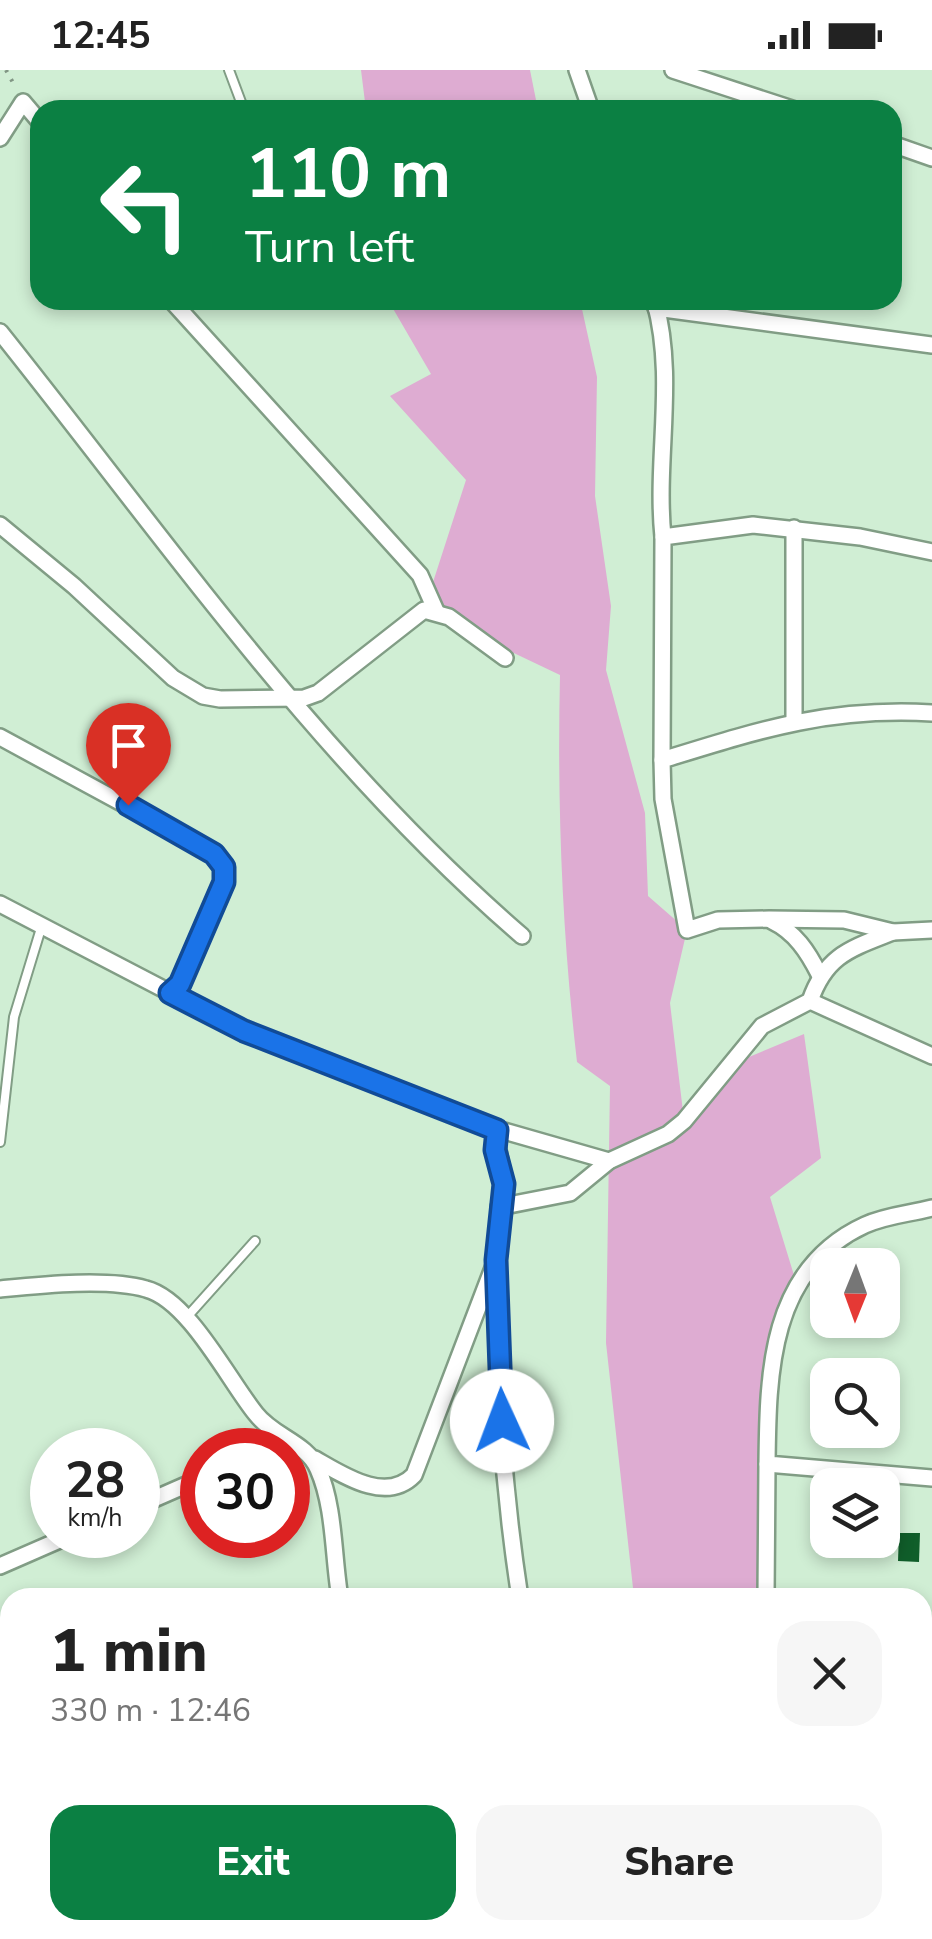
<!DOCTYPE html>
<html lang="en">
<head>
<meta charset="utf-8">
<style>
  body { margin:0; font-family:"Nunito Sans",sans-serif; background:#f6f6f6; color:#222; height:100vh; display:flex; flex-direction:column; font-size:38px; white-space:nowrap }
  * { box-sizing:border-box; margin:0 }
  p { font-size:32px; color:#767676 }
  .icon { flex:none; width:55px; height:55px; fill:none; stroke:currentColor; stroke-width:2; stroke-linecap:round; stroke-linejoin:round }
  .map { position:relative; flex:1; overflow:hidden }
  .sheet { position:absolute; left:0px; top:1518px; width:932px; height:352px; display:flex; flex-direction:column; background:#fff; border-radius:30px 30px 0 0; box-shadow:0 5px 15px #0003 }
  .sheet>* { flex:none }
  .guide { position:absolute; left:30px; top:30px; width:872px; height:210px; border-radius:30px; box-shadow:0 5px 15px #0003; background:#0b8043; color:#fff; overflow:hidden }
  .needle { width:65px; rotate:181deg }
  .fabs { position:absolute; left:810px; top:1178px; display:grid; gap:20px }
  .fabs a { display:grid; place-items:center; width:90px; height:90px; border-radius:20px; background:#fff; box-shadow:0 5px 15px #0003; font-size:50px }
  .speed { position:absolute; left:30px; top:1358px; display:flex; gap:20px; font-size:50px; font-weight:700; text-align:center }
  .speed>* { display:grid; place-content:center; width:130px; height:130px; border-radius:50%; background:#fff; box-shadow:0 5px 15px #0003; line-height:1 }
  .speed small { font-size:25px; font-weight:400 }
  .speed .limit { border:15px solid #d22; background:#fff; color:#111 }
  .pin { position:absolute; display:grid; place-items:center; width:85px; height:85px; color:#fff; margin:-102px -42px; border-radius:50% 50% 50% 0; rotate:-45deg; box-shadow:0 0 10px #0007 }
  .pin .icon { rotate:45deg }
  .me { position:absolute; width:110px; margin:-55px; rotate:358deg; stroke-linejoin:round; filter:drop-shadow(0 0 8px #0008) }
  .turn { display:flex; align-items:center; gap:35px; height:210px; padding:0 50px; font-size:45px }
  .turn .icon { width:130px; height:130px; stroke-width:2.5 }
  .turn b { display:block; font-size:70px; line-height:85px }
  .round { display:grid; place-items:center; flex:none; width:105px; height:105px; border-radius:30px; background:#f6f6f6 }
  .overview { display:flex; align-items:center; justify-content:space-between; height:170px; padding:0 50px }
  h1 { font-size:60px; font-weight:800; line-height:75px }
  .button { display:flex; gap:20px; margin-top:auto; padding:20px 50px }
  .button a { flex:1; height:115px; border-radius:30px; background:#0b8043; color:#fff; font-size:40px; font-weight:800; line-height:115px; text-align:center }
  .button a+a { background:#f6f6f6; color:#222 }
  .status { display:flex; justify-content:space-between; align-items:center; height:70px; padding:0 50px; background:#fff; direction:ltr }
  .status svg { height:28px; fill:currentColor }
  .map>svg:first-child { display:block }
  .green { fill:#deacd2 }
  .building { fill:#105e2a }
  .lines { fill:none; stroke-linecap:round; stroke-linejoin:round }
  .lane-casing { stroke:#819d85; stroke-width:12 }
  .street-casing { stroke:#819d85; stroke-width:20 }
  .path { stroke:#819684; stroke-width:4; stroke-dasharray:2.5 8; stroke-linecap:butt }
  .lane { stroke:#fff; stroke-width:8 }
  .street { stroke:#fff; stroke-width:15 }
  .route-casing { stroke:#114b97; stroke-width:25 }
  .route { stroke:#1a73e8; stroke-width:18 }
</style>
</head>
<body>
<div class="status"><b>12:45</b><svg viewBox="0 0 49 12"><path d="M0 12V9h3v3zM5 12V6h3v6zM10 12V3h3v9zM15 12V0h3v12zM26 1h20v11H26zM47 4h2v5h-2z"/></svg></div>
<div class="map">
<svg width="932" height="1869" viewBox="0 0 932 1869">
  <rect width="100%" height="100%" fill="#d0eed4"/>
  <!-- green -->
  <g class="green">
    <polygon points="361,0 530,0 538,40 366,40"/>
    <path d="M388 230H580L597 307 595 426 611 536 606 600 645 743 648 826 687 860 670 933 684 1050 725 997 804 964 821 1088 770 1127 797 1215 773 1275 766 1527H634L606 1273 610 1016 577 992C562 863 557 734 560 605L424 540 466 410 390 326 431 304Z"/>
  </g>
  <!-- building -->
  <polygon class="building" points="899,1463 920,1463 919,1492 898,1491"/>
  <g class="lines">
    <!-- lane casing -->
    <g class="lane-casing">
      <g id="lane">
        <polyline points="229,0 244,40"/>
        <polyline points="0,1072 14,947 42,855"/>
        <polyline points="186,1248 255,1171"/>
      </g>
    </g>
    <!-- street casing -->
    <g class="street-casing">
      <g id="street">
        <polyline points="577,0 591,40"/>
        <polyline points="673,0 795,40"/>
        <polyline points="0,68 23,32 40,52"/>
        <polyline points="892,74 932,88"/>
        <polyline points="171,230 420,505 436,541"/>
        <path d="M655 232C676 309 655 389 663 467"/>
        <polyline points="656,238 932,275"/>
        <path d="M0 262C167 471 318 690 522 866"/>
        <polyline points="0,455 74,516 173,608 203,626 220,629 304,628 318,623 424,540 449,547 505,588"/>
        <polyline points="794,458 794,651"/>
        <path d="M932 643C829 637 759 660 662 690L663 729 687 860 718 850 769 849 844 850 893 862 932 860"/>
        <polyline points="0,667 214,783 225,797 224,812 179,914 169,923"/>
        <polyline points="662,690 663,467 753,455 860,467 932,482"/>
        <polyline points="0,834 244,961 497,1059 609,1091"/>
        <path d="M772 851C795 862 808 882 819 904"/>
        <polyline points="810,931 932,986"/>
        <path d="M497 1059C495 1080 502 1093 504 1112 505 1130 497 1167 497 1189 495 1301 503 1417 520 1528"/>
        <path d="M499 1137 570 1123 609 1091 668 1064 684 1051 762 956 810 931C826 885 850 879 893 862"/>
        <path d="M932 1138C909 1144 887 1145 865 1155 769 1199 768 1303 767 1394L932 1408"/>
        <path d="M0 1219C41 1215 107 1208 146 1219 189 1230 229 1311 256 1344 274 1367 307 1373 318 1399 335 1437 333 1487 340 1528"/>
        <polyline points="266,1380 287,1371"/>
        <path d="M315 1389C343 1405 386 1434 414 1405L493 1198"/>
        <polyline points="138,1436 202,1408"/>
        <polyline points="0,1496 71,1465"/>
        <polyline points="766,1528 767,1394"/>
        <polyline points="922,1671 932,1702"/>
        <polyline points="462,1860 463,1869"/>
        <polyline points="582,1860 583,1869"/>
      </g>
    </g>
    <!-- path -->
    <g class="path">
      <polyline points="6,0 16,18"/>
      <polyline points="276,1860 277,1869"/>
    </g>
    <!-- lane -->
    <use href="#lane" class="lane"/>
    <!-- street -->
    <use href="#street" class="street"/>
  </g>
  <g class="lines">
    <!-- route casing -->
    <g class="route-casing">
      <polyline id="route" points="128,735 214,784 224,797 224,812 180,914 170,923 244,961 497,1060 495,1080 504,1114 496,1190 502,1351"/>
    </g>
    <!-- route -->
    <use href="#route" class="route"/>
  </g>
</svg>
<div class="fabs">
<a><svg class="needle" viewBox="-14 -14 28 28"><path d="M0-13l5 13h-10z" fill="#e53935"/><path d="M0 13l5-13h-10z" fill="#767676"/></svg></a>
<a><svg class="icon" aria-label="search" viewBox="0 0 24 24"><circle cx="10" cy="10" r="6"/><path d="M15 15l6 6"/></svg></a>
<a><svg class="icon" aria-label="layers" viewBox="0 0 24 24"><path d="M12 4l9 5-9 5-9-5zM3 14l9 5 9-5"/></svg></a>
</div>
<div class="speed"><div>28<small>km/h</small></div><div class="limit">30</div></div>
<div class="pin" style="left:128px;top:735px;background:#d93025"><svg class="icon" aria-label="arrive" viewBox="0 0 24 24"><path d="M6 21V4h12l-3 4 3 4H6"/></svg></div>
<svg class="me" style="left:502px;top:1351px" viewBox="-20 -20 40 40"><circle r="19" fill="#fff"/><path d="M0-13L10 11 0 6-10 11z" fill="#1a73e8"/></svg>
<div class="guide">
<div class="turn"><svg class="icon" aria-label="left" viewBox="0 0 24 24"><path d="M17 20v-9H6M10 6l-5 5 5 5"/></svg><div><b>110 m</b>Turn left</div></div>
</div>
<section class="sheet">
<div class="overview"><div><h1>1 min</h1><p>330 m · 12:46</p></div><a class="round"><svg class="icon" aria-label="close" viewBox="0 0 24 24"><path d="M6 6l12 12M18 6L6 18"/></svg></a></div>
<div class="button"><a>Exit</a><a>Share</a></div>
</section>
</div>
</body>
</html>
